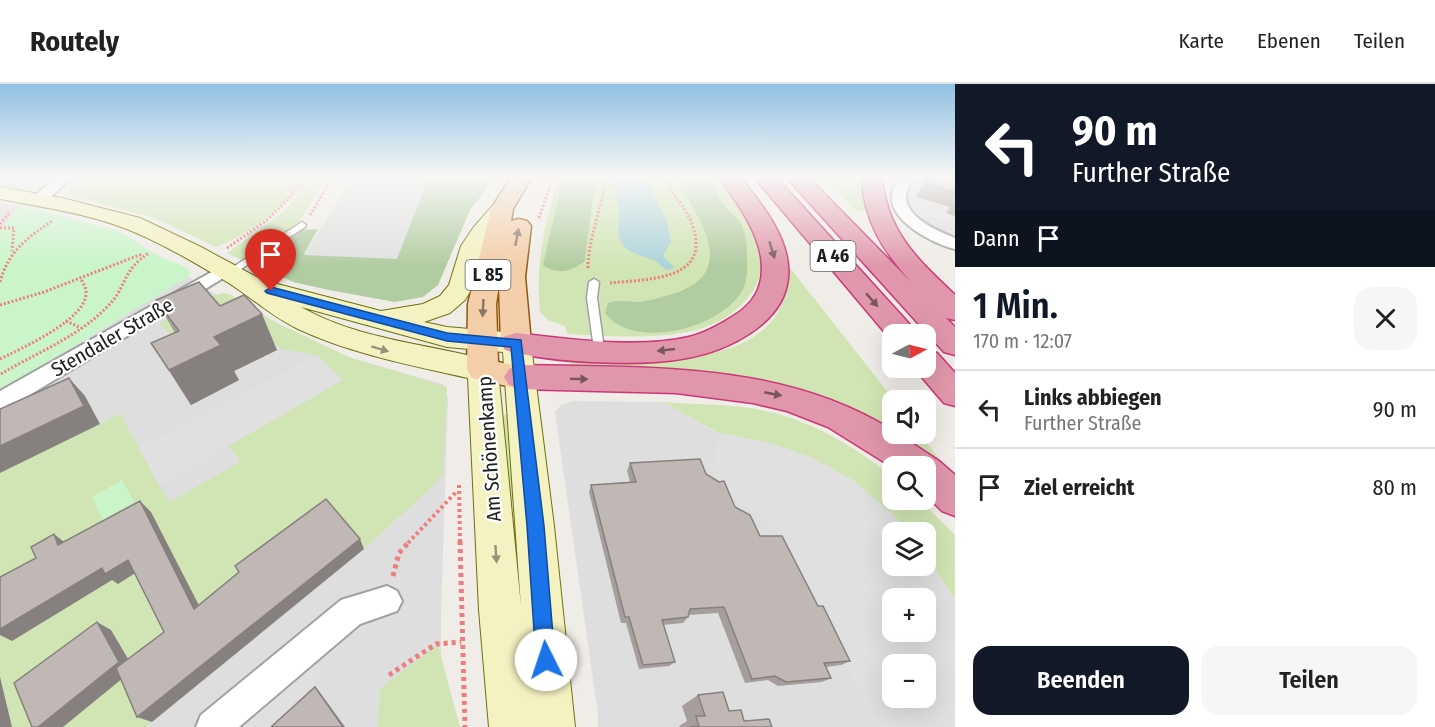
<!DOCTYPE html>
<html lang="de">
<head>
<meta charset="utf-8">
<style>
  body { margin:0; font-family:"Fira Sans Condensed",sans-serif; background:#f6f6f6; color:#222; height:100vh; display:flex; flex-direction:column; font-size:22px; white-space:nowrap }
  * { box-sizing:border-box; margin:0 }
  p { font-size:20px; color:#767676 }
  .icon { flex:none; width:33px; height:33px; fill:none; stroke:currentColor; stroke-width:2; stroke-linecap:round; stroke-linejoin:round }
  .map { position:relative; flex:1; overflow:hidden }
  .side { display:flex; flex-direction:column; background:#fff; width:480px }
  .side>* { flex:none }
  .guide { background:#111827; color:#fff; overflow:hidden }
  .needle { width:39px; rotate:83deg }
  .controls { position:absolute; left:882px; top:240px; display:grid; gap:12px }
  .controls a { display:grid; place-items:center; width:54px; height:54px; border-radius:12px; background:#fff; box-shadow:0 6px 24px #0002; font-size:30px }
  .pin { position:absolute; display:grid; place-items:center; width:51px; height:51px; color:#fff; margin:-62px -26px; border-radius:50% 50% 50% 0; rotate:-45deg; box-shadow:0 0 6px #0007 }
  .pin .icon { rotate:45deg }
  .me { position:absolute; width:66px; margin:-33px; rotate:356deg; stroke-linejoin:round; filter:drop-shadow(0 0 4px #0008) }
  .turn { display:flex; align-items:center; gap:21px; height:126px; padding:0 18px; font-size:27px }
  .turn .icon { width:78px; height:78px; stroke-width:2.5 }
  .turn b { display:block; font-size:42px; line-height:51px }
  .then { display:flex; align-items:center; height:57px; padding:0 18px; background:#0003; gap:12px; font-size:22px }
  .round { display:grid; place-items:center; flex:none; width:63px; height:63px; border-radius:18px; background:#f6f6f6 }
  .overview { display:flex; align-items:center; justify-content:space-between; height:102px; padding:0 18px }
  h1 { font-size:36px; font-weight:600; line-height:45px; color:#111827 }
  .cta { display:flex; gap:12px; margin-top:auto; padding:12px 18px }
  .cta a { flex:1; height:69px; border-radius:18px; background:#111827; color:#fff; font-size:24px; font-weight:600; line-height:69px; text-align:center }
  .cta a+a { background:#f6f6f6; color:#222 }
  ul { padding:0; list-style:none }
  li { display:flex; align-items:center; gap:18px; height:78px; padding:0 18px; border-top:2px solid #e0e0e0 }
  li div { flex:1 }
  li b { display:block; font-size:22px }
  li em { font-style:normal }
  header { display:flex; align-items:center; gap:36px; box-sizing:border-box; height:84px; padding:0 30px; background:#fff; border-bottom:2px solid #e0e0e0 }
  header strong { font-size:28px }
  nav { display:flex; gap:33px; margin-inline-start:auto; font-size:21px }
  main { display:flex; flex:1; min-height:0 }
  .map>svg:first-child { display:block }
  .residential { fill:#dedede; fill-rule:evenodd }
  .grass { fill:#d0e5b3 }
  .forest { fill:#b1cca0 }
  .park { fill:#caf5ca }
  .parking { fill:#e0e0e0; fill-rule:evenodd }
  .water { fill:#acd3d9 }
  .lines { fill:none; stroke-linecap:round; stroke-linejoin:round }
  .lane-casing { stroke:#a1a1a1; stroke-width:3 }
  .street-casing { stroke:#a1a1a1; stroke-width:4 }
  .secondary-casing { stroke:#6e700f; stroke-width:2 }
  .primary-casing { stroke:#8f590e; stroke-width:3 }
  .highway-casing { stroke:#cc3777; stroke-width:3 }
  .path-far2 { stroke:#ee7d7b; stroke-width:3; stroke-dasharray:2 2; stroke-linecap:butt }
  .path-far1 { stroke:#ee7d7b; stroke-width:4; stroke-dasharray:3 3; stroke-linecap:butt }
  .path { stroke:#ee7d7b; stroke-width:5; stroke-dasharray:4 4; stroke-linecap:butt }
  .lane { fill:#fff; fill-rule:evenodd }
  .street { fill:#fff; fill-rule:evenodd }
  .secondary { fill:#f4f2c1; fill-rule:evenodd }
  .primary { fill:#f4cda9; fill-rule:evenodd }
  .highway { fill:#e097ab; fill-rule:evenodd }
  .wall { fill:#a59e9c }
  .shaded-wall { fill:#86817f }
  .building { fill:#c0b8b5; stroke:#86817f; stroke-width:1.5 }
  .oneway { fill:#8a7664 }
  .oneway2 { fill:#76565f }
  .oneway3 { fill:#959479 }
  .route { fill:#1a73e8; stroke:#114b97; stroke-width:1.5 }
  .labels { text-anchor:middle; stroke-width:4.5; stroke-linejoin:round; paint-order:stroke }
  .shield { fill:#fff; stroke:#636363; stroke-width:1.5 }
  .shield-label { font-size:18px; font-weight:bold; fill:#202020 }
  .street-label { font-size:20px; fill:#202020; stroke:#fff }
</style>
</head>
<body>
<header>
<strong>Routely</strong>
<nav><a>Karte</a><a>Ebenen</a><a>Teilen</a></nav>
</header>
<main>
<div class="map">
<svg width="955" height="643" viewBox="0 0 955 643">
  <rect width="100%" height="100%" fill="#f0ede8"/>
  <!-- residential -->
  <g class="residential">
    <polygon points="0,93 146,93 74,100 42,111 0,106"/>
    <polygon points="910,93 955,93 955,171 951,160 917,136 902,118"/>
    <polygon points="0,118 65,133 119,150 216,210 350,274 443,300 448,315 441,531 441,583 460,643 0,643"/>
    <path d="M572 317 663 318 717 349 737 352 909 448H892V482H926V471L955 516V643H598V631L555 328 560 322ZM892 514H926V548H892ZM892 580H926V614H892Z"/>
  </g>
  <!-- grass -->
  <g class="grass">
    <path d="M146 93H310C282 124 255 148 216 163L154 134 67 111 74 100Z"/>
    <polygon points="315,93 327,93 301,135 291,144 241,176 227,169 282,129"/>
    <path d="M559 93H718C733 112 750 132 758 155 774 200 737 235 696 246 654 256 610 252 567 250L565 242 548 236 540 228C535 182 545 137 559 93Z"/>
    <polygon points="821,93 863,93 865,127 857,127"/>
    <path d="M785 185H791L894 316 892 350H920L945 382 938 383 855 330 571 285 570 277C625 278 757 286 781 221 785 210 784 197 785 185Z"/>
    <polygon points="224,209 231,211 275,238 349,273 447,303 443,389 436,399 364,465 210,526 152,638 146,643 0,643 0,389 120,330 169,418 241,378 228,361 317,271 280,265 261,244 172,253 160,239 209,212"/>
    <path d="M663 318C689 320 716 320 742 323 799 329 848 358 892 392V416H920L955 451V516L926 471V448H909L891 429 737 352 718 349Z"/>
    <polygon points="501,331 511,331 515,417 510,417"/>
    <polygon points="438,561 460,643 378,643 380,604"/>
  </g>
  <!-- forest -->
  <g class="forest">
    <polygon points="429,93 496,93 470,126 438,201 423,213 395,218 329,206 293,198 257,180 302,146 318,145 304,170 422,109"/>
    <path d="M563 93H595L585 177C571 187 559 192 543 181Z"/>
    <path d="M674 93H706C714 101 716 112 723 120 728 127 737 133 741 140 746 150 747 161 747 172 747 183 748 197 742 207 720 245 633 267 605 229L608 219C619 215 628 218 639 218 647 217 655 215 662 213 743 195 703 138 674 93Z"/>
  </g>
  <!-- park -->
  <g class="park">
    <path d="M21 122 117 147C137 155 150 170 170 177 178 180 186 181 190 189L188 193 0 307V147Z"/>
    <polygon points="122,396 134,418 103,436 92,413"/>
  </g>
  <!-- parking -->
  <g class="parking">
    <polygon points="352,93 429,93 397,175 304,171"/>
    <polygon points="317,271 343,296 159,402 139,364"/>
    <path d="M718 349 771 359 809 372 853 396 891 429 909 448H892V482H926V471L955 516V643H876L786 458 713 395ZM892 514H926V548H892ZM892 580H926V614H892Z"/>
    <polygon points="310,572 324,590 269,643 232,643"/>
  </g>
  <!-- water -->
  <path class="water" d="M612 93H645L667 138 671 158 663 172 675 184 666 186C651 171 647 176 630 167 613 156 620 142 619 125 619 114 613 104 612 93Z"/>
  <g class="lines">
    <!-- lane casing -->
    <g class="lane-casing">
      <g id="lane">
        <polygon points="302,138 306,141 305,143 232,191 229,192 224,189"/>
        <polygon points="594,195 599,198 597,214 604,265 599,269 594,265 587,214 589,198"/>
      </g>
    </g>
    <!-- street casing -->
    <g class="street-casing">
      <g id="street">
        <polygon points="56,93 72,93 45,118 35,118 32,115 35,112"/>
        <path d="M900 93H914C911 99 907 105 906 111 905 134 938 147 955 154V165C934 160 888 137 892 110 893 104 897 98 900 93Z"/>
        <polygon points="224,181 230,182 233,186 230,190 8,324 0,327 0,307"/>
        <polygon points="387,502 397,507 402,517 397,527 360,540 239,643 196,643 201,631 341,516"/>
      </g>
    </g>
    <!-- secondary casing -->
    <g class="secondary-casing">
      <path id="secondary" d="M0 103 62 114 140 134 201 163 262 196 381 227 423 220 440 212 449 201 461 162 473 144 494 120 502 119 510 120 513 125 487 157 477 196 465 216 450 229 424 238 447 243 516 249 526 252 531 261 554 442 575 643H489L479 526 468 294C410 281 352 270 298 245 270 232 248 210 222 195 190 176 158 157 124 144 85 129 41 123 0 115ZM301 223 447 263 503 268 521 523 498 286 494 278C428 259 361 257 301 223Z"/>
    </g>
    <!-- primary casing -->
    <g class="primary-casing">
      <polygon id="primary" points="511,93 532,93 513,125 511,137 519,135 527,137 531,142 525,193 531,259 527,266 516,269 505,266 501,259 499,202 496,220 498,278 531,285 536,293 531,301 520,305 472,294 467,286 468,220 491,125"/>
    </g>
    <!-- highway casing -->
    <g class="highway-casing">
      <g id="highway">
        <path d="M719 93H740C762 120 792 157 788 194 784 240 727 267 687 274 641 283 550 279 505 266L501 259 505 252 516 249C569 255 637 265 689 253 705 249 721 240 735 231 756 218 765 199 761 173 756 143 736 118 719 93Z"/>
        <polygon points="754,93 776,93 912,243 916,250 892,250 892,257"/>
        <path d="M786 93H808L912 199C884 168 863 137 862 93H882C887 148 917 175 955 211V236L946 234 955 243V271L944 268Z"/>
        <polygon points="926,266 937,269 955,289 955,322 944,319 914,284 926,284"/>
        <path d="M520 281C646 284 782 277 892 346V350H898L939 377 955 391V432L942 427 926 411V382L892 383 828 343 787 327 753 319 676 309 520 305 509 301 504 293 509 285Z"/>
      </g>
    </g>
    <!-- path-far2 -->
    <g class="path-far2">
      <polyline points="310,131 333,93"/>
      <polyline points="539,134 553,93"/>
      <polyline points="0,140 9,129"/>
      <polyline points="0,144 14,144 12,167"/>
      <polyline points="227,164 266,137 311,93"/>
      <path d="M588 184C588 153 603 124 605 93"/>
      <path d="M0 198C8 168 27 154 52 137"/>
      <path d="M610 199C648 195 713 197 692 140 686 123 671 109 662 93"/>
      <polyline points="0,221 44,208 142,170"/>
      <polyline points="66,237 81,244"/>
      <path d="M0 275C20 265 88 235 86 208 86 203 83 199 81 195"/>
      <path d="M1 290C36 269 78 253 107 223 127 204 121 187 149 169"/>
    </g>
    <!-- path-far1 -->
    <g class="path-far1">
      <polyline points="459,401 460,459"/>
      <polyline points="408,459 457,407"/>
    </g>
    <!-- path -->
    <g class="path">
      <polyline points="460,457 465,643"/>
      <polyline points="393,492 399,469 410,457"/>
      <polyline points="389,591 436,560 461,558"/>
    </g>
    <!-- lane -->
    <use href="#lane" class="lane"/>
    <!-- street -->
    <use href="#street" class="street"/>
    <!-- secondary -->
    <use href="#secondary" class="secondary"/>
    <!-- primary -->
    <use href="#primary" class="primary"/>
    <!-- highway -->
    <use href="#highway" class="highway"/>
  </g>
  <!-- wall -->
  <g class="wall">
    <polygon points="926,93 955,93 955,132 946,129 950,123 916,113"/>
    <polygon points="156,216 220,222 277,266 234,287 239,296 191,321 151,259 175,249"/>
    <polygon points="630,379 706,390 760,452 818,522 850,577 841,581 826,583 831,594 822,598 778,602 768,596 745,599 718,529 688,531 688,533 683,539 663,541 675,578 669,582 639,585 626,539 621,539 589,408 591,401 630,398 627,387"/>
    <polygon points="698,611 729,627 744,637 772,643 680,643 679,642 687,637 682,622"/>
  </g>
  <!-- shaded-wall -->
  <g class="shaded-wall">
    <polygon points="262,230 277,266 234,287 239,296 191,321 169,286 214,253"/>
    <polygon points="69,294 85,312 100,340 0,389 0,362"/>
    <polygon points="140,417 151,428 205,533 194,525"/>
    <polygon points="54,450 68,461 58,461"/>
    <polygon points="360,455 364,465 152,638 137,633"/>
    <polygon points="128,476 140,486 118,500 112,496 12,557 0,551 0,545 102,484"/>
    <polygon points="97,538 111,546 134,585 63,643 38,643"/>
    <polygon points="0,593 12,643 0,643"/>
    <polygon points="315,603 321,610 345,643 343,643"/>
  </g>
  <!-- building -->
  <g class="building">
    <polygon points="929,93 955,93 955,108 926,100"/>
    <polygon points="199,198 220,222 244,211 262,230 214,253 221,261 169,286 151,259 179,247 156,216"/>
    <polygon points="69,294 84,322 0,362 0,325"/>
    <polygon points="700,375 706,390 719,398 724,397 735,423 750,431 760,452 782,452 818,522 823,522 850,577 824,579 831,594 786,598 775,592 752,595 724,523 690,525 688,533 662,536 675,578 643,581 629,533 625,533 591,401 636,398 630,379"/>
    <polygon points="326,415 360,455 137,633 116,584 164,548 128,476 105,490 102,484 0,545 0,493 36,474 31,463 54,450 58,461 140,417 194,525 239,488 235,482"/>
    <polygon points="97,538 119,578 38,643 32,643 14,599"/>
    <polygon points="315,603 343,643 271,643"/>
    <polygon points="723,608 729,627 741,626 744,637 769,635 772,643 690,643 699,642 696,632 705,632 698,611"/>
  </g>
  <!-- one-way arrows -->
  <defs><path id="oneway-solid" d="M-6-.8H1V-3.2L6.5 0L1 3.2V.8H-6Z" transform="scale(1.5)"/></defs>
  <g class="oneway">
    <use href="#oneway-solid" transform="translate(517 153) rotate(-79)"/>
    <use href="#oneway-solid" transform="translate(483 224) rotate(93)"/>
  </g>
  <g class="oneway2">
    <use href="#oneway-solid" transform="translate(772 166) rotate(73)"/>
    <use href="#oneway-solid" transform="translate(872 216) rotate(49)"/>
    <use href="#oneway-solid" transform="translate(666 266) rotate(174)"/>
    <use href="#oneway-solid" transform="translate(579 295) rotate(1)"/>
    <use href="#oneway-solid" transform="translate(773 310) rotate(11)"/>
  </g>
  <g class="oneway3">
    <use href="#oneway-solid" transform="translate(380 265) rotate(17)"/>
    <use href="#oneway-solid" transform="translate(496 470) rotate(86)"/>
  </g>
  <!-- sky -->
  <linearGradient id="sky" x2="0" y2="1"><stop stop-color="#90c0e2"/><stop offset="0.51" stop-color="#f8f7f5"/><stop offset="1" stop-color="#f8f7f5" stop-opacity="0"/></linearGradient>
  <rect width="955" height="183" fill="url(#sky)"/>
  <!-- route -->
  <polygon class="route" points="271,203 447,249 521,256 544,442 555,576 552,583 546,586 539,583 536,576 527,442 511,263 447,257 267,209 265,207"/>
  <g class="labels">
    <!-- shield labels -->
    <g class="shield">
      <rect x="810.5" y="157" width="45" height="30" rx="4.5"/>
      <rect x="465.5" y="176" width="45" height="30" rx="4.5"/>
    </g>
    <g class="shield-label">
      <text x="833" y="178">A 46</text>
      <text x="488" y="197">L 85</text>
    </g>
    <!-- street labels -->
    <g class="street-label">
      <text transform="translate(112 253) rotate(-30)" y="7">Stendaler Straße</text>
      <text transform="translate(489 365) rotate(-94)" y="7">Am Schönenkamp</text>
    </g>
  </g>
</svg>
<div class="controls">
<a><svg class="needle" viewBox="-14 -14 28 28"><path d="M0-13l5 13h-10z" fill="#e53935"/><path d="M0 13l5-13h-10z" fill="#767676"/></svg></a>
<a><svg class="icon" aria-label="sound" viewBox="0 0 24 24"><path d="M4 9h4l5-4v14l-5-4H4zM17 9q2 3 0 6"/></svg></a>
<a><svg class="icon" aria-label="search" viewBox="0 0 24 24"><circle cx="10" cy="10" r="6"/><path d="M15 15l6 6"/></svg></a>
<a><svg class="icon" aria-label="layers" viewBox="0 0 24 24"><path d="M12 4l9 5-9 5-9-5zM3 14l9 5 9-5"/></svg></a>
<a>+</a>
<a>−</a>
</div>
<div class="pin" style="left:271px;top:207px;background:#d93025"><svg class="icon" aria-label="arrive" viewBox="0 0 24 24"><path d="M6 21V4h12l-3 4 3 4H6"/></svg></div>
<svg class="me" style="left:546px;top:576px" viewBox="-20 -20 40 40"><circle r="19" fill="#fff"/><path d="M0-13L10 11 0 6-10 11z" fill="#1a73e8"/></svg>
</div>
<section class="side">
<div class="guide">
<div class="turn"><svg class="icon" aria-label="left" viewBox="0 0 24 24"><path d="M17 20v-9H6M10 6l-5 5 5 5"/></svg><div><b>90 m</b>Further Straße</div></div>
<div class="then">Dann<svg class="icon" aria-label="arrive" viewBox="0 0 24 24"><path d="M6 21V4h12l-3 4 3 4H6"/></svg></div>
</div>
<div class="overview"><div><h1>1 Min.</h1><p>170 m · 12:07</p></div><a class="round"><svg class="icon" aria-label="close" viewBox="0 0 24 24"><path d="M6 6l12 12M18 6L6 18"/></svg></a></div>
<ul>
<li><svg class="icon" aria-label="left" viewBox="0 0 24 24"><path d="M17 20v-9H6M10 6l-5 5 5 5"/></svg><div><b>Links abbiegen</b><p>Further Straße</p></div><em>90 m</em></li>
<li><svg class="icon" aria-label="arrive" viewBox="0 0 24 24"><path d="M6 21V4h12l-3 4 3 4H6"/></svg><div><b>Ziel erreicht</b></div><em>80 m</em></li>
</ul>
<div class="cta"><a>Beenden</a><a>Teilen</a></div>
</section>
</main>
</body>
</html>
